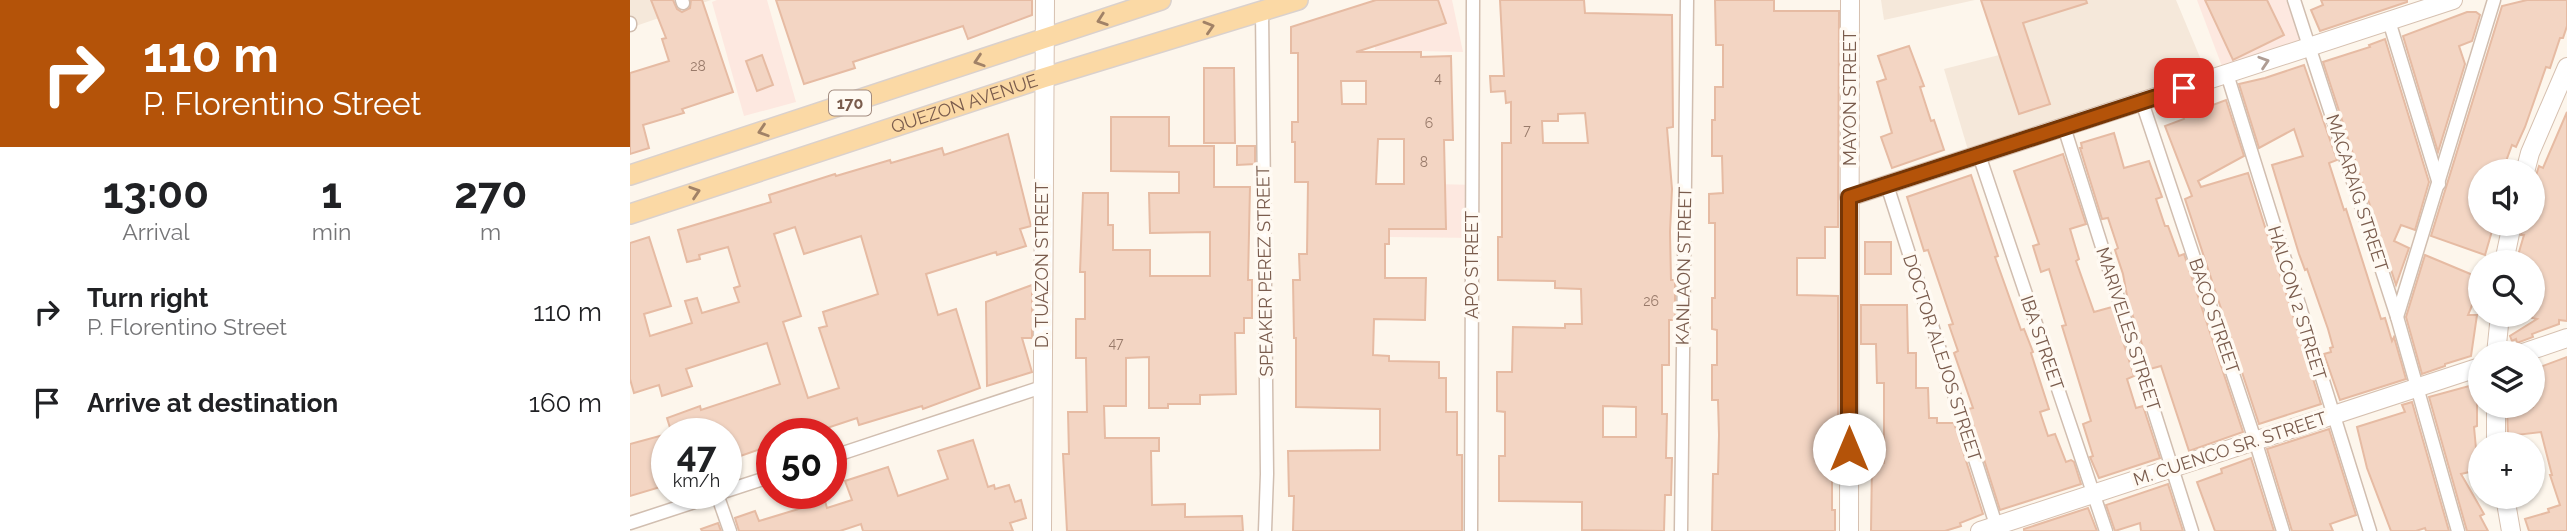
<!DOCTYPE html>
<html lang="en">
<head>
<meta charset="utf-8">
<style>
  body { margin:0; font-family:Raleway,sans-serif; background:#f6f6f6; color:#202124; height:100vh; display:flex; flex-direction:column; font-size:26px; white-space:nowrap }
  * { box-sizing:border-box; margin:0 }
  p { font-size:23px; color:#757577 }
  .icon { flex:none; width:38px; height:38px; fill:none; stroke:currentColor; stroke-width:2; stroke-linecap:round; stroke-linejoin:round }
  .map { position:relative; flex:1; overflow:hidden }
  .side { display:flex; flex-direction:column; background:#fff; width:630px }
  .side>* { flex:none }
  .guide { background:#b45309; color:#fff; overflow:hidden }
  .fabs { position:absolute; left:1838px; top:159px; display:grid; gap:14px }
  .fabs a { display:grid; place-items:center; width:77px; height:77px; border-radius:50%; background:#fff; box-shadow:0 2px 5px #0004; font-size:35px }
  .speed { position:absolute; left:21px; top:418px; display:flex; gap:14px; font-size:35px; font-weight:700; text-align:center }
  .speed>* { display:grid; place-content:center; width:91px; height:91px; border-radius:50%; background:#fff; box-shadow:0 2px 5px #0004; line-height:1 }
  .speed small { font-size:18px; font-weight:400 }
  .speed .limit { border:10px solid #d22; background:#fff; color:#111 }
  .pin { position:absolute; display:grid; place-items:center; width:60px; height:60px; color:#fff; margin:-30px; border-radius:14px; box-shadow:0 4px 10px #0006 }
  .me { position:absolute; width:77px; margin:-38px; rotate:0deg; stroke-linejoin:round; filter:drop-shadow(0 0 5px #0008) }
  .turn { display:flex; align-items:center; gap:24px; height:147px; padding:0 28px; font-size:32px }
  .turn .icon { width:91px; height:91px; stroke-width:2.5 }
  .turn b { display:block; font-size:49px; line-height:60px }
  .eta { display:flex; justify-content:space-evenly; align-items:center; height:119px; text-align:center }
  .eta b { font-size:42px; font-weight:700; line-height:49px }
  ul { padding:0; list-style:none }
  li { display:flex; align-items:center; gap:21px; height:91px; padding:0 28px }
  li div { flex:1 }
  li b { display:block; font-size:26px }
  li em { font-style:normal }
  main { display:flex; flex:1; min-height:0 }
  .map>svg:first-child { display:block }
  .residential { fill:#f5e8da }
  .commercial { fill:#fde8e0 }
  .building { fill:#f3d5c3; stroke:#e6bba3; stroke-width:2; fill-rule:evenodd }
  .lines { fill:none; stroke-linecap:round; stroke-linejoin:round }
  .street-casing { stroke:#d1beb0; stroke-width:15 }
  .secondary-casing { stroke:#d6c0b0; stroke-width:20 }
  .primary-casing { stroke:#dad1cd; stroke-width:22 }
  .street { stroke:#fff; stroke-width:12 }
  .secondary { stroke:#fff; stroke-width:18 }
  .primary { stroke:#fbd9a5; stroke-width:19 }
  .oneway { stroke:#a18267 }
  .oneway2 { stroke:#af9d94 }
  .route-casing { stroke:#753606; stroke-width:18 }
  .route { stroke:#b45309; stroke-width:12 }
  .labels { text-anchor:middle; stroke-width:7; stroke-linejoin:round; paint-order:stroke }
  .number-label { font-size:14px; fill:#987a6a }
  .shield { fill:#fffaf3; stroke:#a28b7f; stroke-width:2 }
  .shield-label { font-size:16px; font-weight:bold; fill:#7a5c4d }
  .street-label { font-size:18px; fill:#7a5c4d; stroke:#fffaf3 }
</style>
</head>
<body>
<main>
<section class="side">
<div class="guide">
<div class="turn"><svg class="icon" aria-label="right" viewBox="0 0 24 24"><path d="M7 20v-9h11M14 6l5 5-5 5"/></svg><div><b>110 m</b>P. Florentino Street</div></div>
</div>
<div class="eta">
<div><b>13:00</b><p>Arrival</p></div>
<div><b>1</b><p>min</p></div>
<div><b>270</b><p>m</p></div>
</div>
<ul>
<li><svg class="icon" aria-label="right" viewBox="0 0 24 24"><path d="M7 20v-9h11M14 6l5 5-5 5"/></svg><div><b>Turn right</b><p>P. Florentino Street</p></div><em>110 m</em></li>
<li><svg class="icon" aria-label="arrive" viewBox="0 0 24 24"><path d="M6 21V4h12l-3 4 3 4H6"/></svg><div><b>Arrive at destination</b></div><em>160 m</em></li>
</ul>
</section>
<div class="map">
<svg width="1937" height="531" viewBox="0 0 1937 531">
  <rect width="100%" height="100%" fill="#fdf6ec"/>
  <!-- residential -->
  <g class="residential">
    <polygon points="0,0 81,0 0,28"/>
    <polygon points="1251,0 1345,0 1254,20"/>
    <polygon points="1380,0 1546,0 1579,79 1338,150 1314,69 1393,49"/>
  </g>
  <!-- commercial -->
  <g class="commercial">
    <polygon points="87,0 137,0 166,102 114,116 82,2"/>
    <polygon points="746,0 822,0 833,52 745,50"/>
    <polygon points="1567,0 1656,0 1673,45 1593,69"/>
    <polygon points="760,183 847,185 848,238 760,237"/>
  </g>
  <!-- building -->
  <g class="building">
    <polygon points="21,0 43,0 47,9 52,12 60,8 61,0 72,0 103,92 52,109 54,113 13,125 19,148 0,154 0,73 39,61 32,39 36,38"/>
    <polygon points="146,0 402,0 402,15 338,39 333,26 223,62 225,68 174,84"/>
    <path d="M746 0H808L816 23 726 52H791V57L821 56 823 140H814L816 229H759V244H755V278H796L795 320 744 319 743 355 759 356V361L809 362V378H816V412H827V455H832V531H663L664 496H659L658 451 750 450V409L666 407V338H664L663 280H670L669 254H677L678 182H665V142H662V122H668V53H661V27ZM711 81H736V104H712ZM748 139H774V184H746Z"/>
    <path d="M870 0H954L955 13 1042 15 1043 127 1037 128 1042 189 1040 232 1041 280H1045V320H1039V365H1032V414H1037L1036 458H1042L1041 495H1035L1034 531 952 530V502L869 501V456H875V412L867 411V372H882L883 327 935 328V324H952L951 289 925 288V281L868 280V237H872V143H881V102L876 103 875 91 861 92 860 76H874ZM955 113 958 143H913L912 121H928V114ZM973 406 1006 407V437H973Z"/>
    <polygon points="1085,0 1144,0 1144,11 1209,11 1208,227 1195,227 1195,258 1167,258 1167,295 1208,296 1208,472 1202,472 1202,510 1205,510 1205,531 1082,531 1083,474 1088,474 1089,435 1088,400 1082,400 1082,365 1087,365 1087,330 1082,329 1082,298 1085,298 1085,223 1079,223 1079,194 1093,193 1092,156 1082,156 1082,120 1085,120 1085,87 1093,87 1093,45 1086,45"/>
    <polygon points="1351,0 1456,0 1457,3 1393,23 1420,104 1389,114"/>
    <polygon points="1575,0 1637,0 1654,35 1603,60"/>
    <polygon points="1691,0 1777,0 1777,2 1690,31 1681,10 1693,5"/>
    <polygon points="1897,0 1937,0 1937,26 1933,38 1930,38 1920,68 1916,67 1895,127 1886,147 1882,145 1872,172 1850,172 1850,224 1864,224 1855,255 1801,236 1872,6"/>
    <polygon points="1837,12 1846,12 1850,15 1842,41 1829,46 1835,64 1808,152 1773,36"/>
    <polygon points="1755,39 1799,182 1785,230 1771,225 1764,241 1779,248 1766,285 1693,62 1740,47 1739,45"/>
    <polygon points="1279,46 1294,86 1290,87 1301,121 1304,120 1314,150 1262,168 1251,137 1262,133 1247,82 1256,79 1248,56"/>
    <polygon points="132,55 143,85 127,91 116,61"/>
    <polygon points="1674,65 1707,160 1699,163 1714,210 1716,209 1751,319 1755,318 1762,341 1764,337 1776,379 1710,400 1694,354 1701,352 1700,348 1703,347 1698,329 1677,269 1675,270 1669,254 1642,165 1673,156 1664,129 1629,148 1609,84 1635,78"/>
    <polygon points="574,68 604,68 605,143 574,143"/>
    <polygon points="1596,100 1614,156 1568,181 1571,187 1618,173 1691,404 1629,424 1555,199 1562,196 1535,126 1554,119 1553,116"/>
    <polygon points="1937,112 1937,321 1929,320 1929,324 1902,334 1903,337 1887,343 1886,339 1882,341 1880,336 1907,319 1902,318 1902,262 1886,262 1894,235 1891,235 1893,224 1902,224 1902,188 1909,166 1913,168"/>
    <polygon points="481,117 539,117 539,146 584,146 584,187 620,187 618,280 622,280 622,318 614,318 614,333 605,333 606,394 570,395 570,404 538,404 538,408 519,408 519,357 496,358 496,406 474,406 475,438 529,438 529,451 521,451 522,505 555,504 555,517 612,516 613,531 437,531 433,454 439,454 438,412 457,412 456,358 446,358 446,319 455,319 455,272 450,272 453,193 478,193 478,225 483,225 483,250 520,250 520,276 580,276 580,232 520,233 519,193 549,193 549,172 481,171"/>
    <polygon points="1484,133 1494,168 1519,161 1532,197 1526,199 1535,226 1538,226 1549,256 1554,254 1613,432 1559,451 1531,366 1520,369 1498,301 1493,274 1485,250 1488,248 1478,218 1472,219 1450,148 1452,148 1451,143"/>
    <path d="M378 134 401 226 390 229 396 246 367 255 366 252 296 274 308 315 326 309 350 388 293 409 292 406 229 425 227 418 179 434H142V445L96 461V434H42L37 418 70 406 71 410 150 384 137 343 56 369 62 386 32 396 29 385 4 393 0 379V243L19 237 41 306 14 314 20 336 62 323 55 301 67 298 72 313 109 302 104 288 110 286 98 247 69 255 70 259 57 262 48 230 141 202 139 195 205 174 206 176 260 160 261 163 312 148 314 155ZM165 227 174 254 231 236 248 294 193 312 197 326 189 328 209 388 178 398 153 322 171 316 144 234Z"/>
    <polygon points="607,146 625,146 625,164 607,165"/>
    <polygon points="1433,154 1456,224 1440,229 1449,259 1446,261 1464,312 1482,307 1504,376 1497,379 1506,408 1513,406 1530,458 1469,478 1460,457 1463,456 1453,424 1461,421 1432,326 1436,325 1419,269 1411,272 1403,246 1409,244 1384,171"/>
    <polygon points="1341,175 1368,256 1365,257 1391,330 1394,329 1403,352 1401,353 1419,409 1410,412 1418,436 1425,434 1436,462 1441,460 1444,462 1451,484 1370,510 1338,409 1343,408 1324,353 1328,351 1319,325 1323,324 1298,250 1294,251 1277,197"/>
    <rect x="1235" y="242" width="26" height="32"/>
    <polygon points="1795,255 1850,278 1850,286 1838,315 1847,315 1841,356 1815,364 1815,366 1792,374 1776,317"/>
    <polygon points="402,285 402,338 392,338 402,372 357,386 356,302"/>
    <polygon points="1231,305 1277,305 1278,353 1286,353 1286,388 1298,388 1299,418 1307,418 1307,423 1324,423 1353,514 1330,523 1331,526 1315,531 1241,531 1242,463 1254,463 1254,383 1247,383 1246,344 1231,344"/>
    <polygon points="1937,357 1937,531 1899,531 1895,519 1919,512 1918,509 1930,505 1920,475 1922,475 1911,432 1878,436 1877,410 1903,407 1902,370"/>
    <polygon points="1839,386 1847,392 1847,426 1844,427 1848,470 1831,474 1854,514 1850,516 1858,531 1837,531 1799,397"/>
    <polygon points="1782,402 1819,531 1796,531 1795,528 1786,531 1761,531 1737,468 1727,427 1775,412 1772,405"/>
    <polygon points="1699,429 1726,515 1700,524 1703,531 1662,531 1637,449"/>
    <polygon points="37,434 37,485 0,496 0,444"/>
    <polygon points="343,440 358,487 364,485 365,489 379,485 385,502 391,500 396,518 380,523 383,531 233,531 231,524 210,531 109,531 105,518 125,511 129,521 195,501 197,508 222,500 215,481 258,467 268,496 318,479 308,451"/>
    <polygon points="1621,458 1644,531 1585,531 1567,482 1592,473 1591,469"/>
    <polygon points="1538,484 1553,531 1511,531 1510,523 1485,531 1476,505"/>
    <polygon points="1458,508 1467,531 1394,531 1394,529"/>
    <polygon points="88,523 91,531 72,531 71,529"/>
  </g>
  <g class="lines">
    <!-- street casing -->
    <g class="street-casing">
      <g id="street">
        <polyline points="52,0 53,3"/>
        <polyline points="1664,0 1767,317 1828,531"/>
        <polyline points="632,11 637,474 635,531"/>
        <polyline points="1759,21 1809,184"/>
        <polyline points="0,23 0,25"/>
        <polyline points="1597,74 1740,531"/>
        <polyline points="1512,102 1625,440 1653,531"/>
        <polyline points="1434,127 1562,531"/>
        <polyline points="1349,155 1476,531"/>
        <polyline points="1257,185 1368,531"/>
        <polyline points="1767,317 1864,0"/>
        <polyline points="201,457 412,387"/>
        <polyline points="96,491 142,476"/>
        <polyline points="87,494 100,531"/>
        <polyline points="0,523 89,494"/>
        <polyline points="841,531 843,0"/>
        <polyline points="1051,531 1057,0"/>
      </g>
    </g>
    <!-- secondary casing -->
    <g class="secondary-casing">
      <g id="secondary">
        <polyline points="1895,172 1900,153 1937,67"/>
        <polyline points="1219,197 1823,0"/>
        <polyline points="1874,262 1882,224"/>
        <polyline points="1866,354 1870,315"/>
        <polyline points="1890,354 1937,338"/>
        <polyline points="1866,406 1866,444"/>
        <polyline points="1875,497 1881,531"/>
        <polyline points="412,531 415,0"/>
        <polyline points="1219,531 1220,0"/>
        <polyline points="1350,531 1850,367"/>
      </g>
    </g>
    <!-- primary casing -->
    <g class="primary-casing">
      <g id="primary">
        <polyline points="0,175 531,0"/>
        <path id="s1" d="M0 214 413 78 668 0"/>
      </g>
    </g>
    <!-- street -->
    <use href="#street" class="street"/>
    <!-- secondary -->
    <use href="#secondary" class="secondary"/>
    <!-- primary -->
    <use href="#primary" class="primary"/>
  </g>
  <!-- one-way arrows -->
  <defs><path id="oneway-chevron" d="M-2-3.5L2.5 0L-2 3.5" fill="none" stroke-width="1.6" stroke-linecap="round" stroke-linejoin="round" transform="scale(1.75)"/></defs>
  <g class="oneway">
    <use href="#oneway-chevron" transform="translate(472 20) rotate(161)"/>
    <use href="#oneway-chevron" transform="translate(579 27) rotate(-17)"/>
    <use href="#oneway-chevron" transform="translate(349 61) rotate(162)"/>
    <use href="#oneway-chevron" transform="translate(133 131) rotate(162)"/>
    <use href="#oneway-chevron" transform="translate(65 192) rotate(-18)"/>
  </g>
  <use class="oneway2" href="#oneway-chevron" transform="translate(1634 62) rotate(-18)"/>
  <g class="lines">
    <!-- route casing -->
    <g class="route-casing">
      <polyline id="route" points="1219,449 1219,197 1554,88"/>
    </g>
    <!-- route -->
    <use href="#route" class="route"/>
  </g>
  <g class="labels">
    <!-- number labels -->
    <g class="number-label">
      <text x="68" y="71">28</text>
      <text x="808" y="83">4</text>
      <text x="799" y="128">6</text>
      <text x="897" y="135">7</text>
      <text x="794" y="167">8</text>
      <text x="1021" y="306">26</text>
      <text x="486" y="348">47</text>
    </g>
    <!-- shield labels -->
    <rect class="shield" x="199" y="90.5" width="42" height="25" rx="5"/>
    <g class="shield-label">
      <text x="220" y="109">170</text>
    </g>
    <!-- street labels -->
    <g class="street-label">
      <text transform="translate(1220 98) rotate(-90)" y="6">MAYON STREET</text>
      <text dy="6" stroke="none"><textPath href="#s1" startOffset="352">QUEZON AVENUE</textPath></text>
      <text transform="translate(1727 193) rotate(72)" y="6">MACARAIG STREET</text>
      <text transform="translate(412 265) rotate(-90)" y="6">D. TUAZON STREET</text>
      <text transform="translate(842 265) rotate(-90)" y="6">APO STREET</text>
      <text transform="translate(1054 266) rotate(-89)" y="6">KANLAON STREET</text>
      <text transform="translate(635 271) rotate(-91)" y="6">SPEAKER PEREZ STREET</text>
      <text transform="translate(1667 303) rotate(73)" y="6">HALCON 2 STREET</text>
      <text transform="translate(1584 316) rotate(71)" y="6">BACO STREET</text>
      <text transform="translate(1498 329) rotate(72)" y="6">MARIVELES STREET</text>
      <text transform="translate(1412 343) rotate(71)" y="6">IBA STREET</text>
      <text transform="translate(1312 358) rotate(72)" y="6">DOCTOR ALEJOS STREET</text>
      <text transform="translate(1600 449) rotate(-18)" y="6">M. CUENCO SR. STREET</text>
    </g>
  </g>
</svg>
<div class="fabs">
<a><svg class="icon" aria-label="sound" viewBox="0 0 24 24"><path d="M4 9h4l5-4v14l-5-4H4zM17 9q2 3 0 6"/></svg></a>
<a><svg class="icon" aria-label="search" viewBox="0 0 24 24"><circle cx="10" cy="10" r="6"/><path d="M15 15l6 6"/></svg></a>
<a><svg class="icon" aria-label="layers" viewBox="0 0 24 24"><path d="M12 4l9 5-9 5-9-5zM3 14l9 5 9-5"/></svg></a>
<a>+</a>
</div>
<div class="speed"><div>47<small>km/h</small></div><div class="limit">50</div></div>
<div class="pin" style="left:1554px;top:88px;background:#d93025"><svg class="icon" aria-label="arrive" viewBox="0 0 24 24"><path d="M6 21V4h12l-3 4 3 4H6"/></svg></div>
<svg class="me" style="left:1219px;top:449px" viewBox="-20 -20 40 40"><circle r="19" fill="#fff"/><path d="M0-13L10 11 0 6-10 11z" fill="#b45309"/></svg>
</div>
</main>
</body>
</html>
